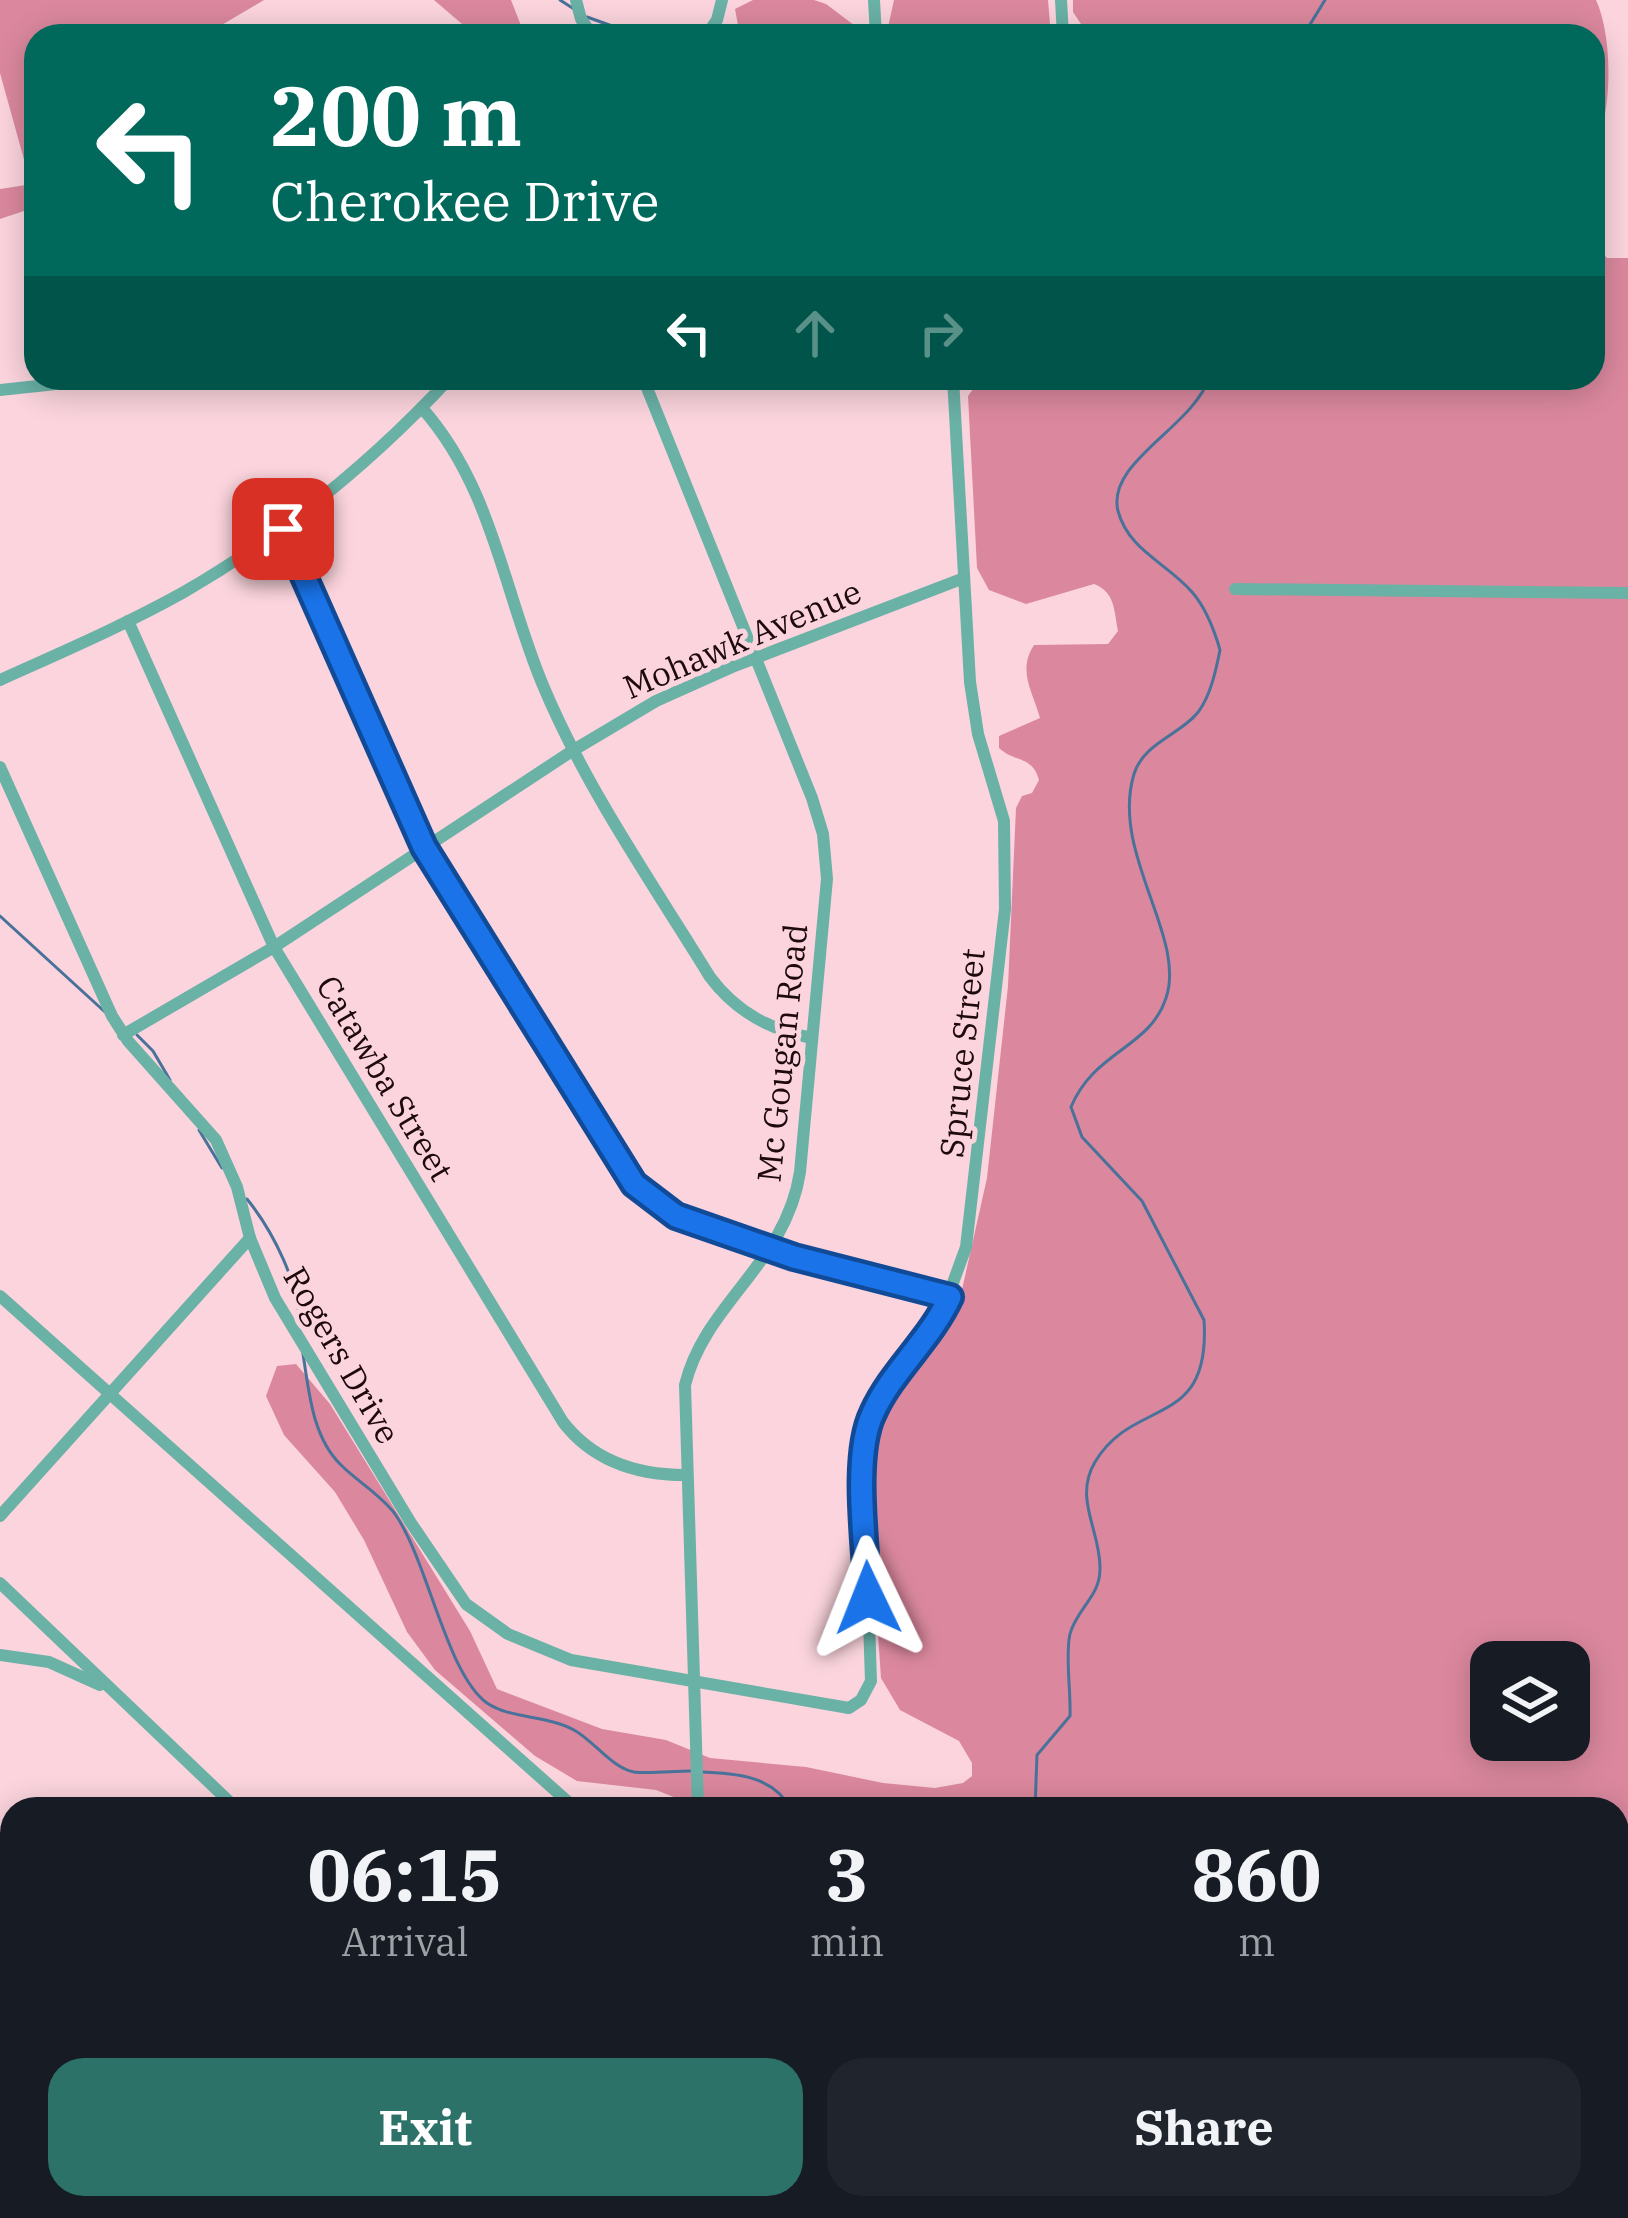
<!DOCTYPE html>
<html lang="en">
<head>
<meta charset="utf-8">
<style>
  body { margin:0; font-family:"IBM Plex Serif",serif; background:#20242c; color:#f1f3f6; height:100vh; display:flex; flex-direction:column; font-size:45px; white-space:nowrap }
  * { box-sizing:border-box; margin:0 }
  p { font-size:39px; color:#9ea1a6 }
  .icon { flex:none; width:66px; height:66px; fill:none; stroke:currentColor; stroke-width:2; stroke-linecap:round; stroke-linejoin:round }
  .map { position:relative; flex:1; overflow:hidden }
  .drawer { position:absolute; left:0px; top:1797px; width:1629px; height:423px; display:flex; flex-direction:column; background:#171b24; border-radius:36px 36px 0 0; box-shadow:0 6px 30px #0003 }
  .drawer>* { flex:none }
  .hud { position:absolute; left:24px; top:24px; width:1581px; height:366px; border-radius:36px; box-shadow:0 6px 30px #0003; background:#00695c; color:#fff; overflow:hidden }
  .controls { position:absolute; left:1470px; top:1641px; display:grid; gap:24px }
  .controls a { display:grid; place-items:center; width:120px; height:120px; border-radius:24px; background:#171b24; box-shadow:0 6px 30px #0003; font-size:60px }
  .pin { position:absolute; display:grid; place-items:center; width:102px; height:102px; color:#fff; margin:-51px; border-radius:24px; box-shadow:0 6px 18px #0006 }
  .me { position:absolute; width:132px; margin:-66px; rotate:358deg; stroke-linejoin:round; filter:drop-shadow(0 0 9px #0008) }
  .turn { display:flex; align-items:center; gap:42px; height:252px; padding:0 48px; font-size:54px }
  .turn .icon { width:156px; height:156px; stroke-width:2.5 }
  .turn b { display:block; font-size:84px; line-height:102px }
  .lanes { display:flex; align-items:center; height:114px; padding:0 48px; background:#0003; justify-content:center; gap:60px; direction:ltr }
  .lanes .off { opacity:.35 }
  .eta { display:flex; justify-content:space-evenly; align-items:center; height:204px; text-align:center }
  .eta b { font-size:72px; font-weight:700; line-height:84px }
  .cta { display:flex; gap:24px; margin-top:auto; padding:24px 48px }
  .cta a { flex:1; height:138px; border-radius:36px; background:#2c7269; color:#fff; font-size:48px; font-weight:700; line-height:138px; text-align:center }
  .cta a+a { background:#20242c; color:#f1f3f6 }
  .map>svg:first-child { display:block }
  .forest { fill:#db889e; fill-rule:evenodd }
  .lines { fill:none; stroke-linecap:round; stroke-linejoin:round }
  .stream { stroke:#487299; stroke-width:3 }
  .minor { stroke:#6ab1a6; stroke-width:12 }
  .route-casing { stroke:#114b97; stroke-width:30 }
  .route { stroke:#1a73e8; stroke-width:21 }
  .labels { text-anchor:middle; stroke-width:10; stroke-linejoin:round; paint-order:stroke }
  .street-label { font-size:33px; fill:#1e090f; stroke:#fbd4dd }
</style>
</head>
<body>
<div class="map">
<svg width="1628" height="2218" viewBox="0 0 1628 2218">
  <rect width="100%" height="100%" fill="#fbd4dd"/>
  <!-- forest -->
  <g class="forest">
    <polygon points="0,0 264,0 203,36 36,36 36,207 0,219 0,189 26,185 28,174 0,73"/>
    <polygon points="434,0 511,0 525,36 476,36"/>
    <polygon points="753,0 814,0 826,4 854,25 887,32 894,0 1048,0 1051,36 740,36 735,9"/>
    <path d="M1073 0H1596C1614 40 1612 116 1593 155V36H1089L1073 12Z"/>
    <path d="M1593 243 1607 258H1628V1826L1617 1827V1809H704L656 1790 577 1781 535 1756 435 1670 407 1632 364 1540 335 1492 284 1435 266 1396 277 1366 296 1364 330 1404 470 1631 497 1689 602 1729 666 1740 710 1758 806 1767 883 1783 935 1788 963 1783 972 1776V1763L959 1741 900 1710 881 1678 866 1462 878 1420 957 1312 987 1178 1008 986 1016 808 1022 796 1032 793 1039 780C1032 755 1015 763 999 748V736L1040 718C1033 692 1017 671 1034 645L1108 644 1118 631C1114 610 1115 592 1094 584L1026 604 989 590 977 568 968 396 981 378H1593ZM1491 1662H1569V1740H1491Z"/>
    <polygon points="1617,1916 1628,1922 1628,2181 1617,2182"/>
    <polygon points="835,2208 1232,2208 1185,2218 842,2218"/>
  </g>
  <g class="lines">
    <!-- stream -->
    <g class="stream">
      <polyline points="560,0 574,9"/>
      <polyline points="587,17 640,36"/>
      <polyline points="1303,36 1325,0"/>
      <polyline points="0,916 105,1012"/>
      <polyline points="137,1035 153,1051 170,1080"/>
      <polyline points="199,1130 222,1168"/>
      <path d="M247 1199C272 1230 301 1285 299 1327"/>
      <path d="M303 1354C309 1391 312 1437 341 1465 358 1482 381 1495 395 1514 428 1561 446 1673 487 1703 510 1719 547 1715 574 1730 594 1741 612 1768 634 1772 649 1774 674 1771 690 1771"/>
      <path d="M699 1772C734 1773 773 1775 791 1809"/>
      <path d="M1035 1809 1037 1755 1070 1716C1071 1691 1065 1654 1070 1634 1077 1608 1100 1597 1100 1569 1101 1531 1073 1499 1095 1462 1134 1396 1211 1431 1204 1320L1142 1201 1082 1137 1071 1107C1094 1051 1150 1048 1166 998 1187 937 1110 853 1134 774 1144 742 1181 735 1199 711 1211 694 1216 670 1220 650 1214 629 1206 608 1192 592 1166 562 1129 551 1118 511 1106 462 1192 428 1209 378"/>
      <polyline points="1054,2208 1055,2218"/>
    </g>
    <!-- minor -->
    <g class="minor">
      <polyline points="576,0 581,19 593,36"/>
      <polyline points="874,0 876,36"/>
      <polyline points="1061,0 1063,36"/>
      <polyline points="706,36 717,20 722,0"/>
      <path d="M643 378 812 798 823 834 827 879 800 1172C786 1264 705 1303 685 1385L698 1809"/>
      <polyline points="0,390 112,378"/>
      <path d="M422 408C492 487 503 589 542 683 585 787 651 881 710 977 736 1012 770 1030 812 1038"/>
      <path d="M283 529 425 847 634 1184C695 1244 864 1276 950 1297"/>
      <polyline points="1235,589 1628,593"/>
      <path d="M128 621 274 947 563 1422C593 1461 637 1475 685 1475"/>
      <path d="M0 680C62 652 125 625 184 592 284 534 372 462 450 378"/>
      <polyline points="0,767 112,1016 128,1041 216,1140 237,1187 250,1238 275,1298 411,1523 466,1604 508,1634 571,1660 849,1708 861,1700 871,1681 863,1443 879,1401 942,1313 966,1247 1005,909 1004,821 978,734 970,682 953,378"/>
      <polyline points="123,1035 274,947 572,751 656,701 732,667 964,578"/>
      <polyline points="0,1296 576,1809"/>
      <polyline points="0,1516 250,1238"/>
      <polyline points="0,1583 237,1809"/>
      <polyline points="0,1655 49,1662 100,1685"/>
      <polyline points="0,1840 12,1845"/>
      <polyline points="1617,1920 1628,1920"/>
      <polyline points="0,2078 12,2089"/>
      <polyline points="732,2208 741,2218"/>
      <polyline points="1364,2208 1365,2218"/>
      <polyline points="1540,2208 1540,2218"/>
      <polyline points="75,2218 87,2208"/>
      <polyline points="347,2218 354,2208"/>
      <polyline points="359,2218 372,2208"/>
      <polyline points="646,2218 659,2208"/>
    </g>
  </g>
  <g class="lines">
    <!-- route casing -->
    <g class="route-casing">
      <path id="route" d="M283 529 424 847 634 1184 676 1216 794 1257 950 1297C930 1340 892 1371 873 1413 852 1456 866 1548 868 1598"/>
    </g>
    <!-- route -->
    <use href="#route" class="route"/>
  </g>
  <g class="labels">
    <!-- street labels -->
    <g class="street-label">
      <text transform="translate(742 639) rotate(-23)" y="12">Mohawk Avenue</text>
      <text transform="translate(782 1053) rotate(-84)" y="12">Mc Gougan Road</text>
      <text transform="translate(962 1053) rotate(-84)" y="12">Spruce Street</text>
      <text transform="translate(385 1078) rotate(59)" y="12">Catawba Street</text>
      <text transform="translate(342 1355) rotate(60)" y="12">Rogers Drive</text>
    </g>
  </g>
</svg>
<div class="controls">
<a><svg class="icon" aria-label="layers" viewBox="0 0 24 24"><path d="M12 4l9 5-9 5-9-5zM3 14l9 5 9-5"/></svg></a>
</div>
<div class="pin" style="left:283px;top:529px;background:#d93025"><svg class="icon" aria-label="arrive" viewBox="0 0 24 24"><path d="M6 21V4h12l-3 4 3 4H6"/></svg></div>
<svg class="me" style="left:868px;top:1598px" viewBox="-20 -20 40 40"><path d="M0-17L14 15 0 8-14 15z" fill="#1a73e8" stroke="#fff" stroke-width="4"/></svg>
<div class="hud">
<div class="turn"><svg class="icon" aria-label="left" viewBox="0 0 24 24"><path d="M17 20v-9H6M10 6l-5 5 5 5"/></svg><div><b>200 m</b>Cherokee Drive</div></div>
<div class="lanes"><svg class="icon" aria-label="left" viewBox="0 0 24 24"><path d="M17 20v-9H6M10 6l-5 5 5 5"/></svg><svg class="icon off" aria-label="ahead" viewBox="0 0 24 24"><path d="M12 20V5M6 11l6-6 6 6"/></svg><svg class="icon off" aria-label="right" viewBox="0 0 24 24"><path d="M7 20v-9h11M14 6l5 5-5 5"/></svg></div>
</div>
<section class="drawer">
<div class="eta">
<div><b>06:15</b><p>Arrival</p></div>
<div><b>3</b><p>min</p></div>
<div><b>860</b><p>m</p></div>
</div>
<div class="cta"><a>Exit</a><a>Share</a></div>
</section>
</div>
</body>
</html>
